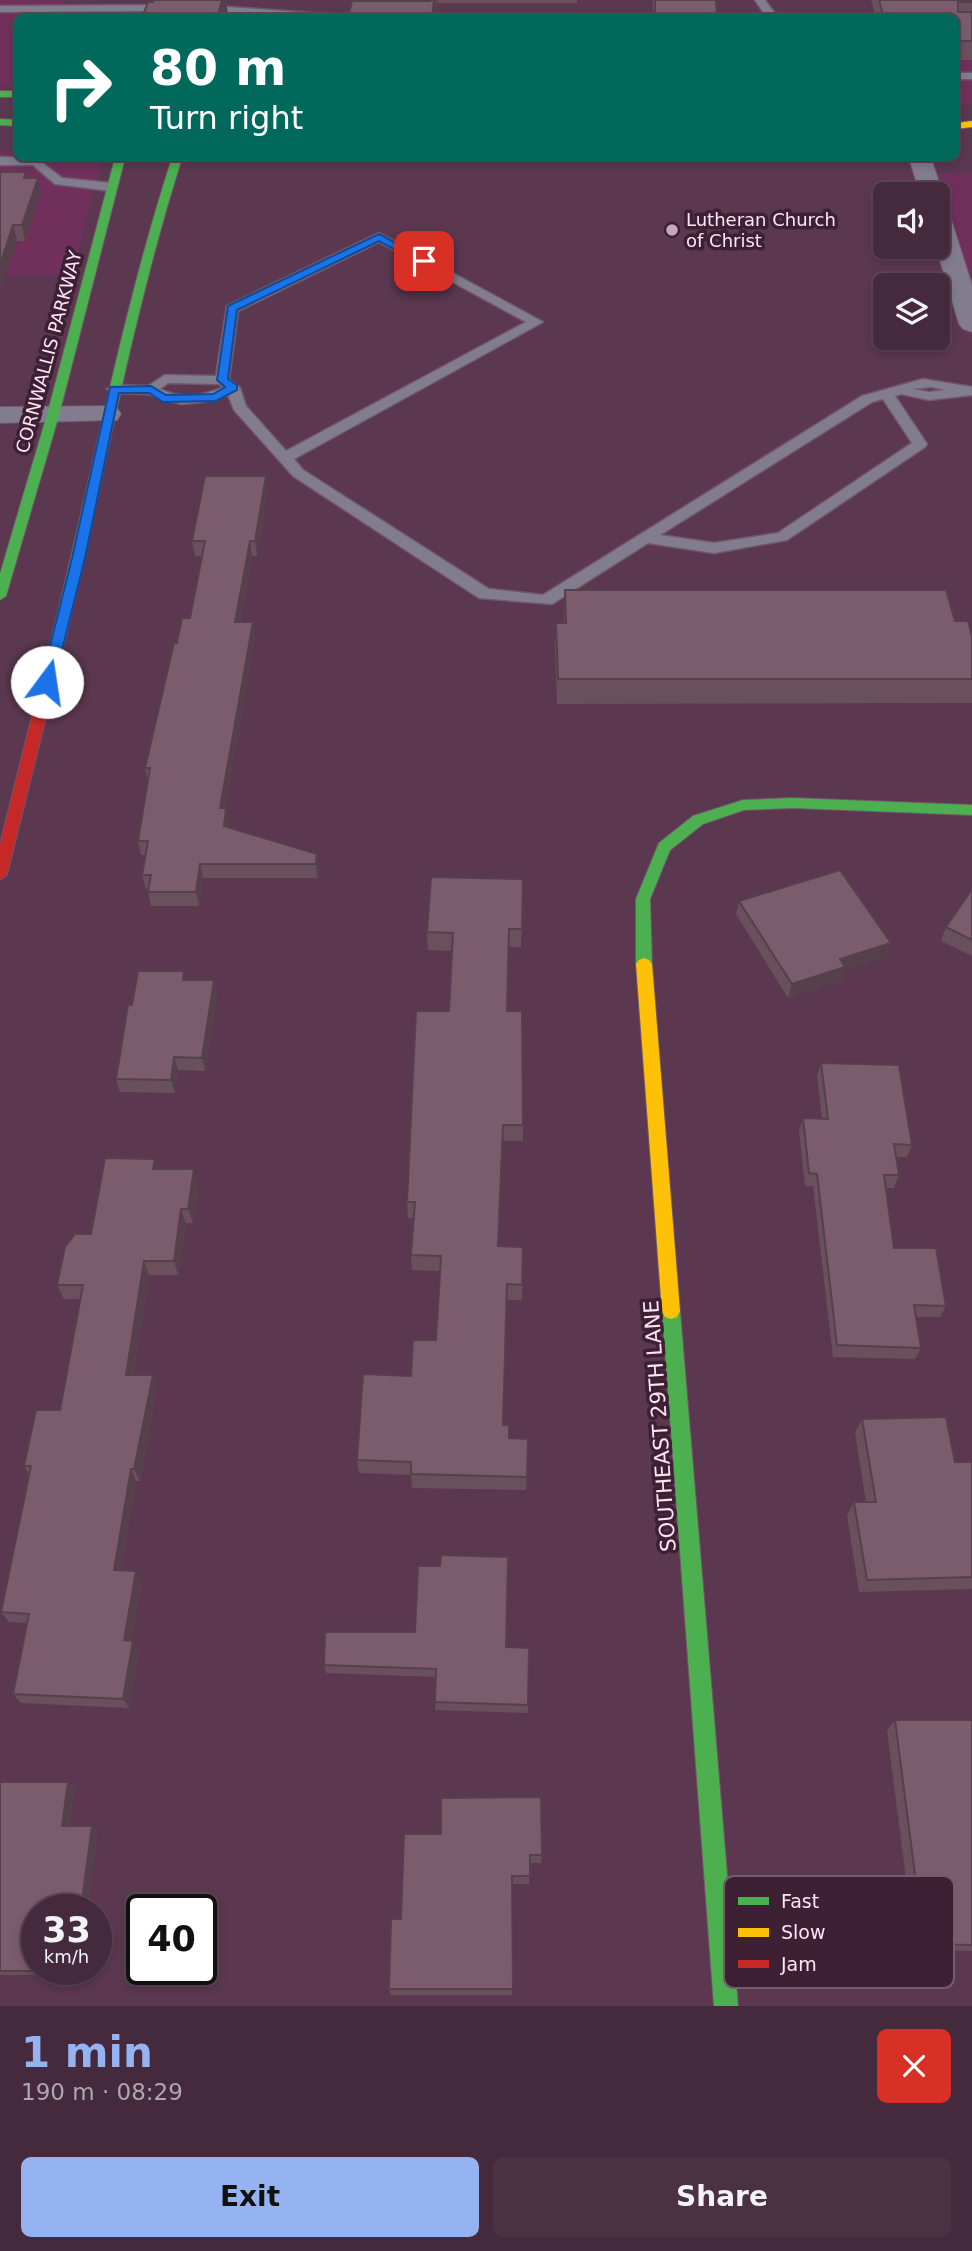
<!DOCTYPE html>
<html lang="en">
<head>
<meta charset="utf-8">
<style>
  body { margin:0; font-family:"DejaVu Sans",sans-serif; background:#4b3243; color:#f1f3f6; height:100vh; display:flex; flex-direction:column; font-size:26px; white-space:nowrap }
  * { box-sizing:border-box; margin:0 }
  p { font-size:23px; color:#afa7af }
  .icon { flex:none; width:38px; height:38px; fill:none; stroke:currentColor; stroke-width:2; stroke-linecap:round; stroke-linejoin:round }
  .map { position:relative; height:2006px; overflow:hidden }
  .details { display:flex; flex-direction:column; background:#442a3c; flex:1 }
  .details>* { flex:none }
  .banner { position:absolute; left:14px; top:14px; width:945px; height:147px; border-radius:10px; box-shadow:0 4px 10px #0003,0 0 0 2px #5c4656; background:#00695c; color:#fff; overflow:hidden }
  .tools { position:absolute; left:873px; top:182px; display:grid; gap:14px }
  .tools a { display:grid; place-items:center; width:77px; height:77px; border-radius:10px; background:#442a3c; box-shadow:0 4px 10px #0003,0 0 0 2px #5c4656; font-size:35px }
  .speed { position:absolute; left:21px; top:1894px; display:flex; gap:14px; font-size:35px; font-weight:700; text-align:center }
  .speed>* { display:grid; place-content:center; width:91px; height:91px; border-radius:50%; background:#442a3c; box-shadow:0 4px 10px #0003,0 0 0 2px #5c4656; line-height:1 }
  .speed small { font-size:18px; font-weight:400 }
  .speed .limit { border:4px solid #111; border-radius:10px; background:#fff; color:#111 }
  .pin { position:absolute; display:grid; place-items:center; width:60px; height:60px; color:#fff; margin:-30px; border-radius:14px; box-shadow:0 4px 10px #0006 }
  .me { position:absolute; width:77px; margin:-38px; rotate:14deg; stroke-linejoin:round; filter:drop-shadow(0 0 5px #0008) }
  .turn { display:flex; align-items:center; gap:24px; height:147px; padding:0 21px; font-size:32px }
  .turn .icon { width:91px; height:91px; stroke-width:2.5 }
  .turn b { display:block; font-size:49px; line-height:60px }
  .round { display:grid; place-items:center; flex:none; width:74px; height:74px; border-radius:10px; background:#4b3243 }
  .headline { display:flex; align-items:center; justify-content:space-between; height:119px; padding:0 21px }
  h1 { font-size:42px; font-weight:800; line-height:52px; color:#95b2f1 }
  .button { display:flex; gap:14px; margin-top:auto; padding:14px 21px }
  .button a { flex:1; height:80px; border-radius:10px; background:#95b2f1; color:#111; font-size:28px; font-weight:800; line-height:80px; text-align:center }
  .button a+a { background:#4b3243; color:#f1f3f6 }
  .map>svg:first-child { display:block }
  .built { fill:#712f5c }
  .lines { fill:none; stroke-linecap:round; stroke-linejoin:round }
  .lane-casing { stroke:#725669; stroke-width:3 }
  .street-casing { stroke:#725669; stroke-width:2 }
  .fast-casing { stroke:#725669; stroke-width:2 }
  .slow-casing { stroke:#725669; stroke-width:2 }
  .jam-casing { stroke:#725669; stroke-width:2 }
  .lane { fill:#817d8e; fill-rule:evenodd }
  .street { fill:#817d8e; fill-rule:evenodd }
  .fast { fill:#4caf50; fill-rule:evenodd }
  .slow { fill:#ffc107; fill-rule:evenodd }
  .jam { fill:#c62828; fill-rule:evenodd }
  .wall { fill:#6a4f5d }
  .shaded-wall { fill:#56404c }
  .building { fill:#7b5c6c; stroke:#56404c; stroke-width:2 }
  .route { fill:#1a73e8; stroke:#114b97; stroke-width:2 }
  .poi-dot { fill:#c4a8ba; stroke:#3d2033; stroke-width:2.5 }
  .labels { text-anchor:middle; stroke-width:7; stroke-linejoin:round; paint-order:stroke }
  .far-poi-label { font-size:18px; fill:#fde5f3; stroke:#3d2033; text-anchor:start }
  .far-street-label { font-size:18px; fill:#fde5f3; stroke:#3d2033 }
  .street-label { font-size:21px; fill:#fde5f3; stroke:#3d2033 }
  .key { fill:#3d2033; stroke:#775b6d; stroke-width:2 }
  .key-label { font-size:19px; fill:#fde5f3 }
</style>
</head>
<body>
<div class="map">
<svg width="972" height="2006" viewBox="0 0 972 2006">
  <rect width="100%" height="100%" fill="#5b3850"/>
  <!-- built -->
  <g class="built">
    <polygon points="0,0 65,0 59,16 185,17 18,18 17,85 0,85"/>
    <polygon points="956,32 972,32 972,105 956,104"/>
    <polygon points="0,151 17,151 18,158 103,158 72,276 0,276"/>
    <polygon points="929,173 972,174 972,343 938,208 938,194 935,194"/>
  </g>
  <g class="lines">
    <!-- lane casing -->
    <g class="lane-casing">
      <g id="lane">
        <polygon points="755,0 765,0 778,18 767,18"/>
        <polygon points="201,5 311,13 425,15 430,18 288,18 197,10 196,8"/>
        <polygon points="0,6 170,5 175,8 170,11 0,12"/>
        <rect x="956" y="73" width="16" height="6"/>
        <polygon points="0,157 36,158 62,178 111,183 117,187 111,191 55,184 33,165 0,165"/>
        <path d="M379 233 543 322 294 459 303 470 489 589 543 595 862 396 923 379 972 387V395L929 400 901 394 895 396 927 444 925 447 787 540 714 553 648 543 552 604 479 598 293 476 234 410 228 395 203 402 181 404 148 394 114 393 107 389 114 385 148 386 165 375 216 376 227 306ZM379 242 526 322 286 451 246 406 240 388 229 379 238 311ZM168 383 219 384 223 387C204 396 180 399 160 389ZM931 387 945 390 929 392 913 389ZM883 399 912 443 778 533 714 543 660 535 872 402Z"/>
      </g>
    </g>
    <!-- street casing -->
    <g class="street-casing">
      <g id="street">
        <polygon points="909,158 931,158 943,194 939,199 938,194 920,194"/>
        <polygon points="938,209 946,211 950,216 972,285 972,332 963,329 959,324 936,247 938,247"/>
        <polygon points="108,406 117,408 121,414 117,420 0,423 0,407"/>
      </g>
    </g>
    <!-- fast casing -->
    <g class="fast-casing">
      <g id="fast">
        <rect x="0" y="91" width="18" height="6"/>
        <polygon points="0,119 18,120 18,126 0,125"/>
        <polygon points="115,158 125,158 59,415 6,596 0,600 0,574 47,415"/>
        <path d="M172 158H182C133 312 105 471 68 628L61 632 54 628C93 471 122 312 172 158Z"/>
        <polygon points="793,798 972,805 972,815 793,808 744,810 703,824 670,850 650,899 652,964 649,968 639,968 636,964 636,899 659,843 693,816 743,800"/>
        <polygon points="671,1303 677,1305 680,1311 738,2006 714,2006 662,1311 665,1305"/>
      </g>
    </g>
    <!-- slow casing -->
    <g class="slow-casing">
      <g id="slow">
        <polygon points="972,121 972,127 956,129 956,123"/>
        <polygon points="644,958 649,960 652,964 680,1311 677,1317 671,1319 665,1317 662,1311 636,964 639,960"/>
      </g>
    </g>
    <!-- jam casing -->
    <g class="jam-casing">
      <polygon id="jam" points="61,624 68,628 7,874 0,880 0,845 54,628"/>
    </g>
    <!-- lane -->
    <use href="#lane" class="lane"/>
    <!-- street -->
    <use href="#street" class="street"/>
    <!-- fast -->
    <use href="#fast" class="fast"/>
    <!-- slow -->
    <use href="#slow" class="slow"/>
    <!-- jam -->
    <use href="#jam" class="jam"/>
  </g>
  <!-- wall -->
  <g class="wall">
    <polygon points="354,0 577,0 577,3 437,3 435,18 348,18"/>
    <polygon points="653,0 716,0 717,18 653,18"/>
    <polygon points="871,0 972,0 972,60 956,60 956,18 876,18"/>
    <polygon points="0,172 28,178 41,194 25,241 17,241"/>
    <polygon points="267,491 257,556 252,556 240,622 255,637 225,808 229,822 228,828 317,854 319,868 317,878 203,878 199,906 151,906 148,892 148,889 146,889 142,875 146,855 141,855 138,841 148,782 145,768 177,643 190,618 202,556 195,556 192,541"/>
    <polygon points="565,590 955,621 972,636 972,703 557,704 555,647 556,623 564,623"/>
    <polygon points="523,879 521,947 509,947 507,1011 523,1125 523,1141 503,1141 498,1246 523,1247 522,1300 507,1300 503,1425 527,1477 526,1490 412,1488 411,1475 359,1473 357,1460 411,1376 436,1340 440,1271 412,1270 411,1255 414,1218 408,1218 407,1202 449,1011 452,951 428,950 427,932"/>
    <polygon points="972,889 972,956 941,941 946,927"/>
    <polygon points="739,901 887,957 844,971 842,980 788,998 736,914"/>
    <polygon points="186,980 217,994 205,1071 178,1070 175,1093 120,1092 116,1079 132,1005"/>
    <polygon points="821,1063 912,1145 907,1157 896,1157 899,1175 894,1188 885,1188 894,1248 946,1306 940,1317 916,1317 921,1348 915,1359 833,1357 813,1186 805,1186 799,1131 803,1118 822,1119 817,1076"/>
    <polygon points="158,1169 198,1184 193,1223 186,1223 178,1275 149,1275 133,1375 157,1388 140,1481 136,1481 121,1571 142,1582 131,1641 133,1641 139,1651 129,1708 21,1703 13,1694 27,1623 9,1622 1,1612 29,1474 24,1466 60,1410 81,1299 64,1299 57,1285 91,1234"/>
    <polygon points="862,1419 955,1462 972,1462 972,1589 859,1592 847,1515 854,1502 866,1502 855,1433"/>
    <polygon points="506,1647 528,1705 528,1713 435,1710 436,1677 326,1673 324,1665"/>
    <polygon points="895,1720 972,1720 972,1951 915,1950 887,1730"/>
    <polygon points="0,1782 68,1782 75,1789 69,1826 92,1826 98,1832 37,1909 49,1969 49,1975 0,1975"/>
    <polygon points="404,1834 542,1855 541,1863 530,1863 529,1884 512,1884 512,1995 391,1995 389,1989 401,1919"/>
  </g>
  <!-- shaded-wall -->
  <g class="shaded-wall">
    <polygon points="222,0 226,0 228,14 227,18 217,18"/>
    <polygon points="434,0 437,0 435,18 432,18"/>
    <polygon points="38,178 41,194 25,241 22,225"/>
    <polygon points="13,225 17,241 0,293 0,265"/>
    <polygon points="266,476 267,491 257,556 255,541"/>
    <polygon points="250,541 252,556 237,637 235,622"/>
    <polygon points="253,622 255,637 223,822 220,808"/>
    <polygon points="226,808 229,822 226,840 224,826"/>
    <polygon points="317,854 319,868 317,878 316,864"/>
    <polygon points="200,864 203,878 199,906 196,892"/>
    <polygon points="891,943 887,957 844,971 842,980 788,998 792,984 840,959"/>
    <polygon points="214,980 217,994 205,1071 202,1058"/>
    <polygon points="174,1057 178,1070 175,1093 171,1080"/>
    <polygon points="155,1159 159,1173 153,1169"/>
    <polygon points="194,1169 198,1184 193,1223 188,1209"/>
    <polygon points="181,1209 186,1223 178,1275 174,1261"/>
    <polygon points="144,1261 149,1275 131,1388 126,1375"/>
    <polygon points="153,1375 157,1388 140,1481 134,1469"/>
    <polygon points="131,1469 136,1481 120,1581 114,1570"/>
    <polygon points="136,1571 142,1582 130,1650 124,1640"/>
    <polygon points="133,1641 139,1651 129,1708 123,1699"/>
    <polygon points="68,1782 75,1789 69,1832 62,1826"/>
    <polygon points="92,1826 98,1832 88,1909 81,1909"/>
    <polygon points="42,1969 49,1969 49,1975 42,1971"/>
  </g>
  <!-- building -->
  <g class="building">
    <polygon points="154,0 222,0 217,18 142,18 148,2 153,2"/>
    <polygon points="431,0 434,0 432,18 348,18 352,1 430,1"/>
    <polygon points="655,0 716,0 717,18 655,18"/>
    <polygon points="879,0 972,0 972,2 958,2 958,12 972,12 972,41 956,41 956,18 884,18"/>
    <polygon points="0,172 26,172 24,178 38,178 22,225 13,225 0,265"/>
    <polygon points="205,476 266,476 255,541 250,541 235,622 253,622 220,808 226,808 224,826 317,854 316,864 200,864 196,892 148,892 151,875 142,875 148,841 138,841 150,768 145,768 174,643 177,643 182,618 190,618 205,541 192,541"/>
    <polygon points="565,590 946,590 955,621 968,621 972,636 972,679 558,679 556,623 566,623"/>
    <polygon points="840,870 891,943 840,959 845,967 792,984 739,901"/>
    <polygon points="431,877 523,879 522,929 509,929 507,1011 522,1011 523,1125 503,1125 498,1246 523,1247 522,1285 507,1284 503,1425 509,1425 509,1438 528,1439 527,1477 411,1474 411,1462 357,1460 363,1374 411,1376 413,1340 436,1340 441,1256 411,1255 415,1202 407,1202 416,1011 449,1011 453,933 427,932"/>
    <polygon points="972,889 972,940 946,927"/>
    <polygon points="138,971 184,971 183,980 214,980 202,1058 174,1057 171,1080 116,1079 128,1005 132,1005"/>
    <polygon points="821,1063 899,1065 912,1145 894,1144 899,1175 884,1175 894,1248 936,1248 946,1306 914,1305 921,1348 837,1345 817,1174 809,1173 803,1118 828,1119"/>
    <polygon points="105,1158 155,1159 153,1169 194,1169 188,1209 181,1209 174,1261 144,1261 126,1375 153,1375 134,1469 131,1469 114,1570 136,1571 124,1640 133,1641 123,1699 13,1694 29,1614 1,1612 31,1466 24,1466 36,1410 60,1410 83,1285 57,1285 65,1247 75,1234 91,1234"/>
    <polygon points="946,1417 955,1462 972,1462 972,1577 867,1580 854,1502 876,1502 862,1419"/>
    <polygon points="441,1555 508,1557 506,1647 529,1648 528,1705 435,1702 436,1669 324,1665 325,1632 415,1632 418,1566 440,1566"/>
    <polygon points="895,1720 972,1720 972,1945 924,1944"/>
    <polygon points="0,1782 68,1782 62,1826 92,1826 81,1909 37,1909 37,1969 42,1969 42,1971 0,1971"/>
    <polygon points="541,1797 542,1855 530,1855 530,1876 512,1876 513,1989 389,1989 391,1919 401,1919 404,1834 441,1834 441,1798"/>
  </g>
  <!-- route -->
  <polygon class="route" points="379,234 429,261 420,263 379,241 237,310 228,379 237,385 237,390 216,401 163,402 149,393 119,393 85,558 54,682 47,687 43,685 41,682 72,558 110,387 151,386 166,395 213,394 225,387 217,380 228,306"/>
  <!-- markers -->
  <circle class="poi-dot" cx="672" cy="230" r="7"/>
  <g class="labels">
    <!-- far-poi labels -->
    <g class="far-poi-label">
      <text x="686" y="226">Lutheran Church<tspan x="686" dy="21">of Christ</tspan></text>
    </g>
    <!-- far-street labels -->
    <g class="far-street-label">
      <text transform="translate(49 352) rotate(-75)" y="6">CORNWALLIS PARKWAY</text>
    </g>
    <!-- street labels -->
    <g class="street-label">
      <text transform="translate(660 1426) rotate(-94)" y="7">SOUTHEAST 29TH LANE</text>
    </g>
  </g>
  <!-- legend -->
  <rect x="724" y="1876" width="230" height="112" rx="10" class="key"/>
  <rect x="738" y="1897" width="31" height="8" fill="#4caf50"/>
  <rect x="738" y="1928" width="31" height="9" fill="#ffc107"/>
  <rect x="738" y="1960" width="31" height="8" fill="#c62828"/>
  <g class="key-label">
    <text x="781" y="1908">Fast</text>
    <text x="781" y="1939">Slow</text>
    <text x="781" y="1971">Jam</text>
  </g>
</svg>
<div class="tools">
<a><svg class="icon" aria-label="sound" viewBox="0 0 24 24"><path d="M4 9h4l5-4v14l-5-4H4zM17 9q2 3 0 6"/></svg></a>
<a><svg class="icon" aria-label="layers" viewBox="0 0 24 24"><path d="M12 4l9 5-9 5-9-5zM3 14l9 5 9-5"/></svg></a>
</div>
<div class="speed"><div>33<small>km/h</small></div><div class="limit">40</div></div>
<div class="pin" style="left:424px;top:261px;background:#d93025"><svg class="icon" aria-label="arrive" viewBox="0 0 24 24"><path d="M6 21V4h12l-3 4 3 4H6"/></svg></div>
<svg class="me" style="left:47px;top:682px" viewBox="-20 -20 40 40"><circle r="19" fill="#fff"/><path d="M0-13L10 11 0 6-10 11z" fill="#1a73e8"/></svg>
<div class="banner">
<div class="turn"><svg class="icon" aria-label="right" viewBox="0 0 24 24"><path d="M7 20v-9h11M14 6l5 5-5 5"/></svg><div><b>80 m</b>Turn right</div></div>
</div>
</div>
<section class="details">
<div class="headline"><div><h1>1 min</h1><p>190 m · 08:29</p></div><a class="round" style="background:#d93025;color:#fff"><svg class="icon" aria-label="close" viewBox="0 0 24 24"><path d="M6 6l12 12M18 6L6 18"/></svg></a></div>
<div class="button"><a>Exit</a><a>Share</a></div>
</section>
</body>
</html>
